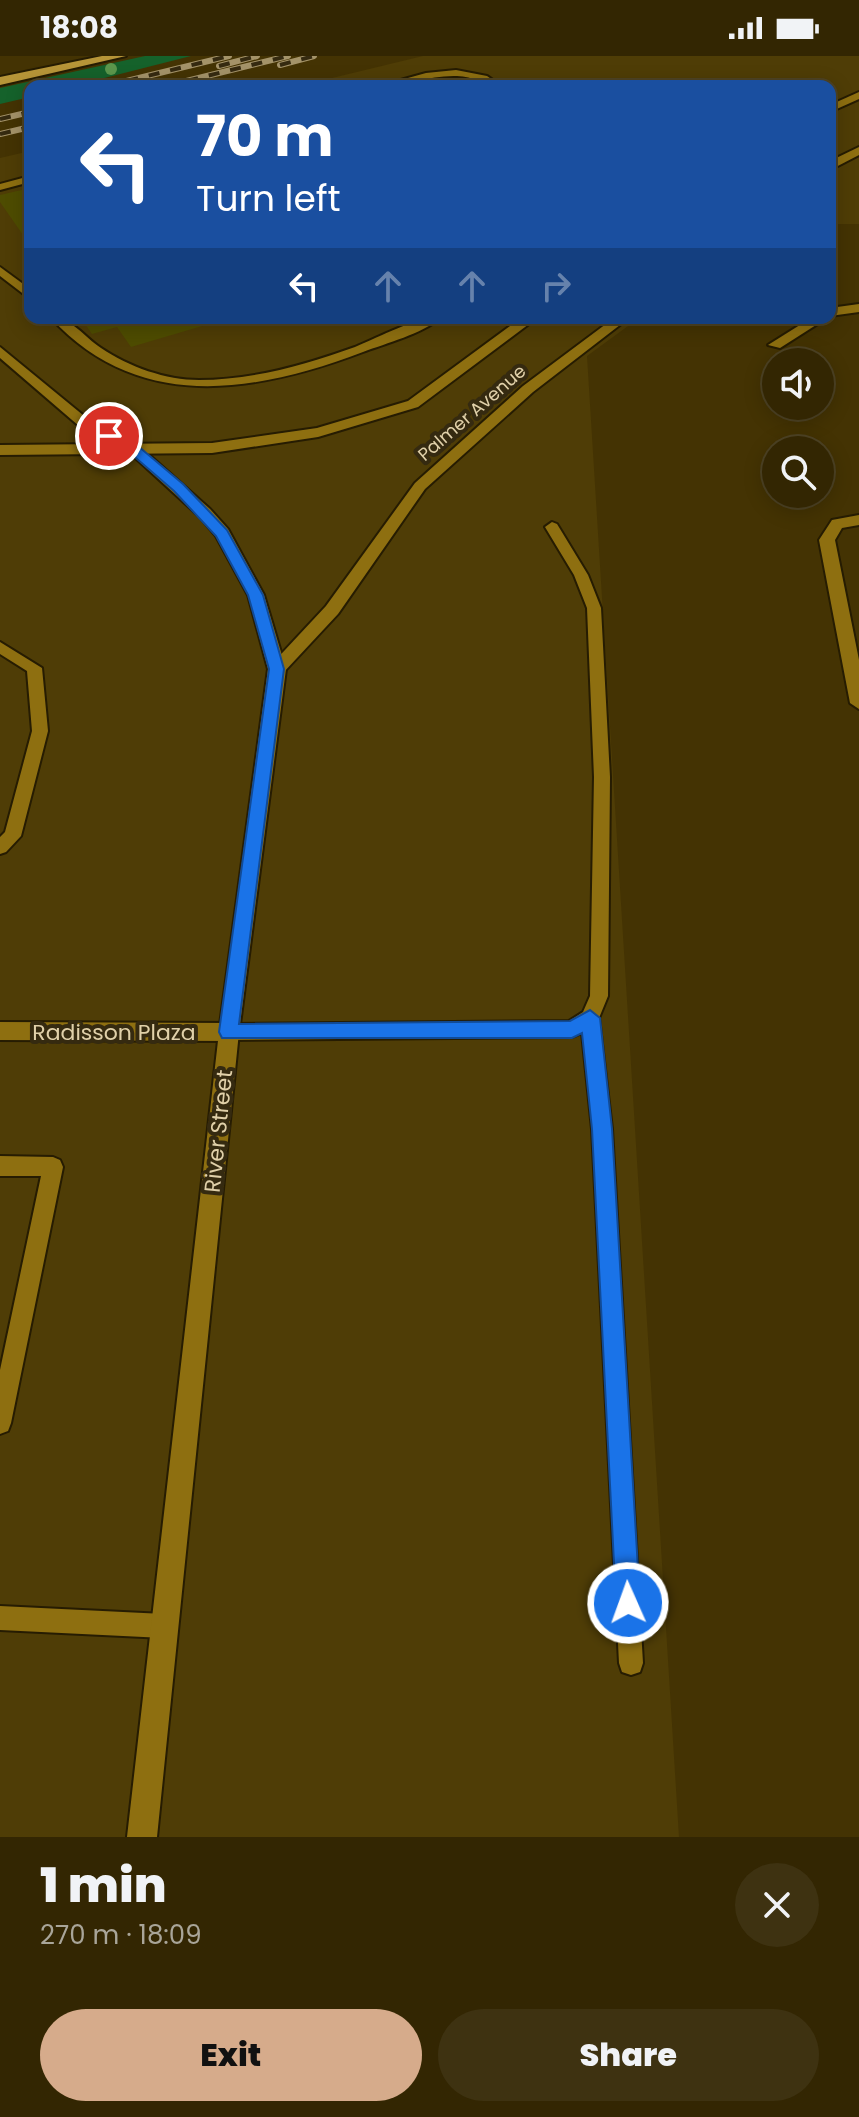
<!DOCTYPE html>
<html lang="en">
<head>
<meta charset="utf-8">
<style>
  body { margin:0; font-family:Poppins,sans-serif; background:#3e3211; color:#f1f3f6; height:100vh; display:flex; flex-direction:column; font-size:30px; white-space:nowrap }
  * { box-sizing:border-box; margin:0 }
  p { font-size:26px; color:#a9a599 }
  .icon { flex:none; width:44px; height:44px; fill:none; stroke:currentColor; stroke-width:2; stroke-linecap:round; stroke-linejoin:round }
  .map { position:relative; height:1781px; overflow:hidden }
  .sheet { display:flex; flex-direction:column; background:#332602; flex:1 }
  .sheet>* { flex:none }
  .guide { position:absolute; left:24px; top:24px; width:812px; height:244px; border-radius:16px; box-shadow:0 4px 20px #0003,0 0 0 2px #4e4324; background:#1a4fa0; color:#fff; overflow:hidden }
  .controls { position:absolute; left:762px; top:292px; display:grid; gap:16px }
  .controls a { display:grid; place-items:center; width:72px; height:72px; border-radius:50%; background:#332602; box-shadow:0 4px 20px #0003,0 0 0 2px #4e4324; font-size:40px }
  .pin { position:absolute; display:grid; place-items:center; width:68px; height:68px; color:#fff; margin:-34px; border:4px solid #fff; border-radius:50%; box-shadow:0 2px 8px #0007 }
  .me { position:absolute; width:88px; margin:-44px; rotate:358deg; stroke-linejoin:round; filter:drop-shadow(0 0 6px #0008) }
  .turn { display:flex; align-items:center; gap:28px; height:168px; padding:0 40px; font-size:36px }
  .turn .icon { width:104px; height:104px; stroke-width:2.5 }
  .turn b { display:block; font-size:56px; line-height:68px }
  .lanes { display:flex; align-items:center; height:76px; padding:0 40px; background:#0003; justify-content:center; gap:40px; direction:ltr }
  .lanes .off { opacity:.35 }
  .round { display:grid; place-items:center; flex:none; width:84px; height:84px; border-radius:42px; background:#3e3211 }
  .summary { display:flex; align-items:center; justify-content:space-between; height:136px; padding:0 40px }
  h1 { font-size:48px; font-weight:800; line-height:60px }
  .cta { display:flex; gap:16px; margin-top:auto; padding:16px 40px }
  .cta a { flex:1; height:92px; border-radius:48px; background:#d6ab8b; color:#111; font-size:32px; font-weight:800; line-height:92px; text-align:center }
  .cta a+a { background:#3e3211; color:#f1f3f6 }
  .status { display:flex; justify-content:space-between; align-items:center; height:56px; padding:0 40px; background:#332602; direction:ltr }
  .status svg { height:22px; fill:currentColor }
  .map>svg:first-child { display:block }
  .built { fill:#4f3d06 }
  .green { fill:#15622b }
  .building { fill:#4e4c01 }
  .lines { fill:none; stroke-linecap:round; stroke-linejoin:round }
  .service-casing { stroke:#261c02; stroke-width:4 }
  .minor-casing { stroke:#261c02; stroke-width:4 }
  .tertiary-casing { stroke:#261c02; stroke-width:4 }
  .secondary-casing { stroke:#261c02; stroke-width:4 }
  .motorway-casing { stroke:#261c02; stroke-width:4 }
  .service { fill:#8e6f10; fill-rule:evenodd }
  .minor { fill:#8e6f10; fill-rule:evenodd }
  .tertiary { fill:#8e6f10; fill-rule:evenodd }
  .secondary { fill:#8e6f10; fill-rule:evenodd }
  .motorway { fill:#b79538; fill-rule:evenodd }
  .rail-casing { stroke:#a49369; stroke-width:6 }
  .rail { stroke:#352a10; stroke-width:4; stroke-dasharray:11; stroke-linecap:butt }
  .tree { fill:#5c974c }
  .route { fill:#1a73e8; stroke:#114b97; stroke-width:2 }
  .labels { text-anchor:middle; stroke-width:8; stroke-linejoin:round; paint-order:stroke }
  .far-street-label { font-size:18px; fill:#e0d0a9; stroke:#352a10 }
  .street-label { font-size:22px; fill:#e0d0a9; stroke:#352a10 }
</style>
</head>
<body>
<div class="status"><b>18:08</b><svg viewBox="0 0 49 12"><path d="M0 12V9h3v3zM5 12V6h3v6zM10 12V3h3v9zM15 12V0h3v12zM26 1h20v11H26zM47 4h2v5h-2z"/></svg></div>
<div class="map">
<svg width="859" height="1781" viewBox="0 0 859 1781">
  <rect width="100%" height="100%" fill="#443303"/>
  <!-- built -->
  <g class="built">
    <polygon points="423,0 859,0 859,168 830,168 830,30 299,30"/>
    <polygon points="30,95 30,262 639,262 587,300 679,1781 0,1781 0,102"/>
  </g>
  <!-- green -->
  <polygon class="green" points="145,0 191,0 73,30 30,30 30,41 0,48 0,32"/>
  <!-- building -->
  <g class="building">
    <polygon points="30,132 30,189 0,146 0,139"/>
    <polygon points="81,262 226,262 226,263 131,291 117,271 92,278"/>
  </g>
  <g class="lines">
    <!-- service casing -->
    <g class="service-casing">
      <g id="service">
        <path d="M456 14 487 20 501 30C485 30 473 20 457 20 430 19 406 30 379 30L426 17Z"/>
        <polygon points="30,120 30,126 0,134 0,128"/>
        <polygon points="0,211 30,233 30,243 0,220"/>
        <path d="M51 262C73 262 84 281 101 292 129 311 166 324 199 324 252 324 305 309 355 291 382 280 412 262 441 262 421 278 387 287 363 296 255 337 138 357 51 262Z"/>
        <polygon points="552,466 557,468 588,519 601,552 610,721 608,940 599,962 612,1073 643,1607 640,1616 631,1619 622,1616 619,1607 592,1073 582,977 572,981 229,984 222,982 220,976 222,970 229,968 569,965 583,956 590,940 594,721 587,552 574,519 545,471"/>
        <polygon points="0,586 42,612 48,675 21,780 6,796 0,798 0,781 5,776 32,675 27,615 0,598"/>
        <polygon points="0,1100 53,1101 60,1104 63,1111 11,1367 8,1375 0,1378 0,1314 41,1120 0,1120"/>
        <polygon points="0,1550 164,1558 173,1561 176,1570 173,1579 164,1582 0,1574"/>
      </g>
    </g>
    <!-- minor casing -->
    <g class="minor-casing">
      <g id="minor">
        <polygon points="859,248 859,256 830,260 830,252"/>
        <polygon points="811,262 827,262 780,292 768,289"/>
        <polygon points="859,459 859,469 842,472 835,484 859,604 859,653 850,647 819,484 832,464"/>
      </g>
    </g>
    <!-- tertiary casing -->
    <g class="tertiary-casing">
      <g id="tertiary">
        <polygon points="859,36 859,43 830,56 830,49"/>
        <polygon points="859,91 859,99 830,114 830,105"/>
        <polygon points="521,262 537,262 418,351 318,381 212,397 0,399 0,389 212,387 317,372 408,345"/>
        <polygon points="614,262 629,262 533,336 425,433 338,558 283,617 271,617 271,609 326,550 415,427 523,330"/>
        <polygon points="0,966 229,967 236,969 239,976 236,983 229,985 0,984"/>
      </g>
    </g>
    <!-- secondary casing -->
    <g class="secondary-casing">
      <polygon id="secondary" points="0,291 89,364 139,390 210,453 228,473 264,539 286,613 239,976 157,1781 127,1781 219,976 268,613 248,539 216,480 200,461 129,396 79,370 0,302"/>
    </g>
    <!-- motorway casing -->
    <g class="motorway-casing">
      <polygon id="motorway" points="102,0 126,0 0,29 0,21"/>
    </g>
    <!-- service -->
    <use href="#service" class="service"/>
    <!-- minor -->
    <use href="#minor" class="minor"/>
    <!-- tertiary -->
    <use href="#tertiary" class="tertiary"/>
    <!-- secondary -->
    <use href="#secondary" class="secondary"/>
    <!-- motorway -->
    <use href="#motorway" class="motorway"/>
    <!-- rail casing -->
    <g class="rail-casing">
      <g id="rail">
        <polyline points="280,9 314,0"/>
        <polyline points="219,10 257,0"/>
        <polyline points="106,30 229,0"/>
        <polyline points="166,30 288,0"/>
        <polyline points="0,63 30,56"/>
        <polyline points="0,78 30,71"/>
      </g>
    </g>
    <!-- rail -->
    <use href="#rail" class="rail"/>
  </g>
  <!-- trees -->
  <circle class="tree" cx="111" cy="13" r="6"/>
  <!-- route -->
  <polygon class="route" points="109,376 138,390 183,428 227,474 263,539 284,613 239,968 570,965 590,954 600,962 612,1073 640,1547 637,1556 628,1559 619,1556 616,1547 592,1073 582,977 572,982 222,982 219,976 269,613 248,539 216,480 174,435 129,396 104,383 104,377"/>
  <g class="labels">
    <!-- far-street labels -->
    <g class="far-street-label">
      <text transform="translate(472 357) rotate(-41)" y="6">Palmer Avenue</text>
    </g>
    <!-- street labels -->
    <g class="street-label">
      <text x="114" y="984">Radisson Plaza</text>
      <text transform="translate(218 1075) rotate(-84)" y="8">River Street</text>
    </g>
  </g>
</svg>
<div class="controls">
<a><svg class="icon" aria-label="sound" viewBox="0 0 24 24"><path d="M4 9h4l5-4v14l-5-4H4zM17 9q2 3 0 6"/></svg></a>
<a><svg class="icon" aria-label="search" viewBox="0 0 24 24"><circle cx="10" cy="10" r="6"/><path d="M15 15l6 6"/></svg></a>
</div>
<div class="pin" style="left:109px;top:380px;background:#d93025"><svg class="icon" aria-label="arrive" viewBox="0 0 24 24"><path d="M6 21V4h12l-3 4 3 4H6"/></svg></div>
<svg class="me" style="left:628px;top:1547px" viewBox="-20 -20 40 40"><circle r="17" fill="#1a73e8" stroke="#fff" stroke-width="3"/><path d="M0-11L8 9 0 5-8 9z" fill="#fff"/></svg>
<div class="guide">
<div class="turn"><svg class="icon" aria-label="left" viewBox="0 0 24 24"><path d="M17 20v-9H6M10 6l-5 5 5 5"/></svg><div><b>70 m</b>Turn left</div></div>
<div class="lanes"><svg class="icon" aria-label="left" viewBox="0 0 24 24"><path d="M17 20v-9H6M10 6l-5 5 5 5"/></svg><svg class="icon off" aria-label="ahead" viewBox="0 0 24 24"><path d="M12 20V5M6 11l6-6 6 6"/></svg><svg class="icon off" aria-label="ahead" viewBox="0 0 24 24"><path d="M12 20V5M6 11l6-6 6 6"/></svg><svg class="icon off" aria-label="right" viewBox="0 0 24 24"><path d="M7 20v-9h11M14 6l5 5-5 5"/></svg></div>
</div>
</div>
<section class="sheet">
<div class="summary"><div><h1>1 min</h1><p>270 m · 18:09</p></div><a class="round"><svg class="icon" aria-label="close" viewBox="0 0 24 24"><path d="M6 6l12 12M18 6L6 18"/></svg></a></div>
<div class="cta"><a>Exit</a><a>Share</a></div>
</section>
</body>
</html>
